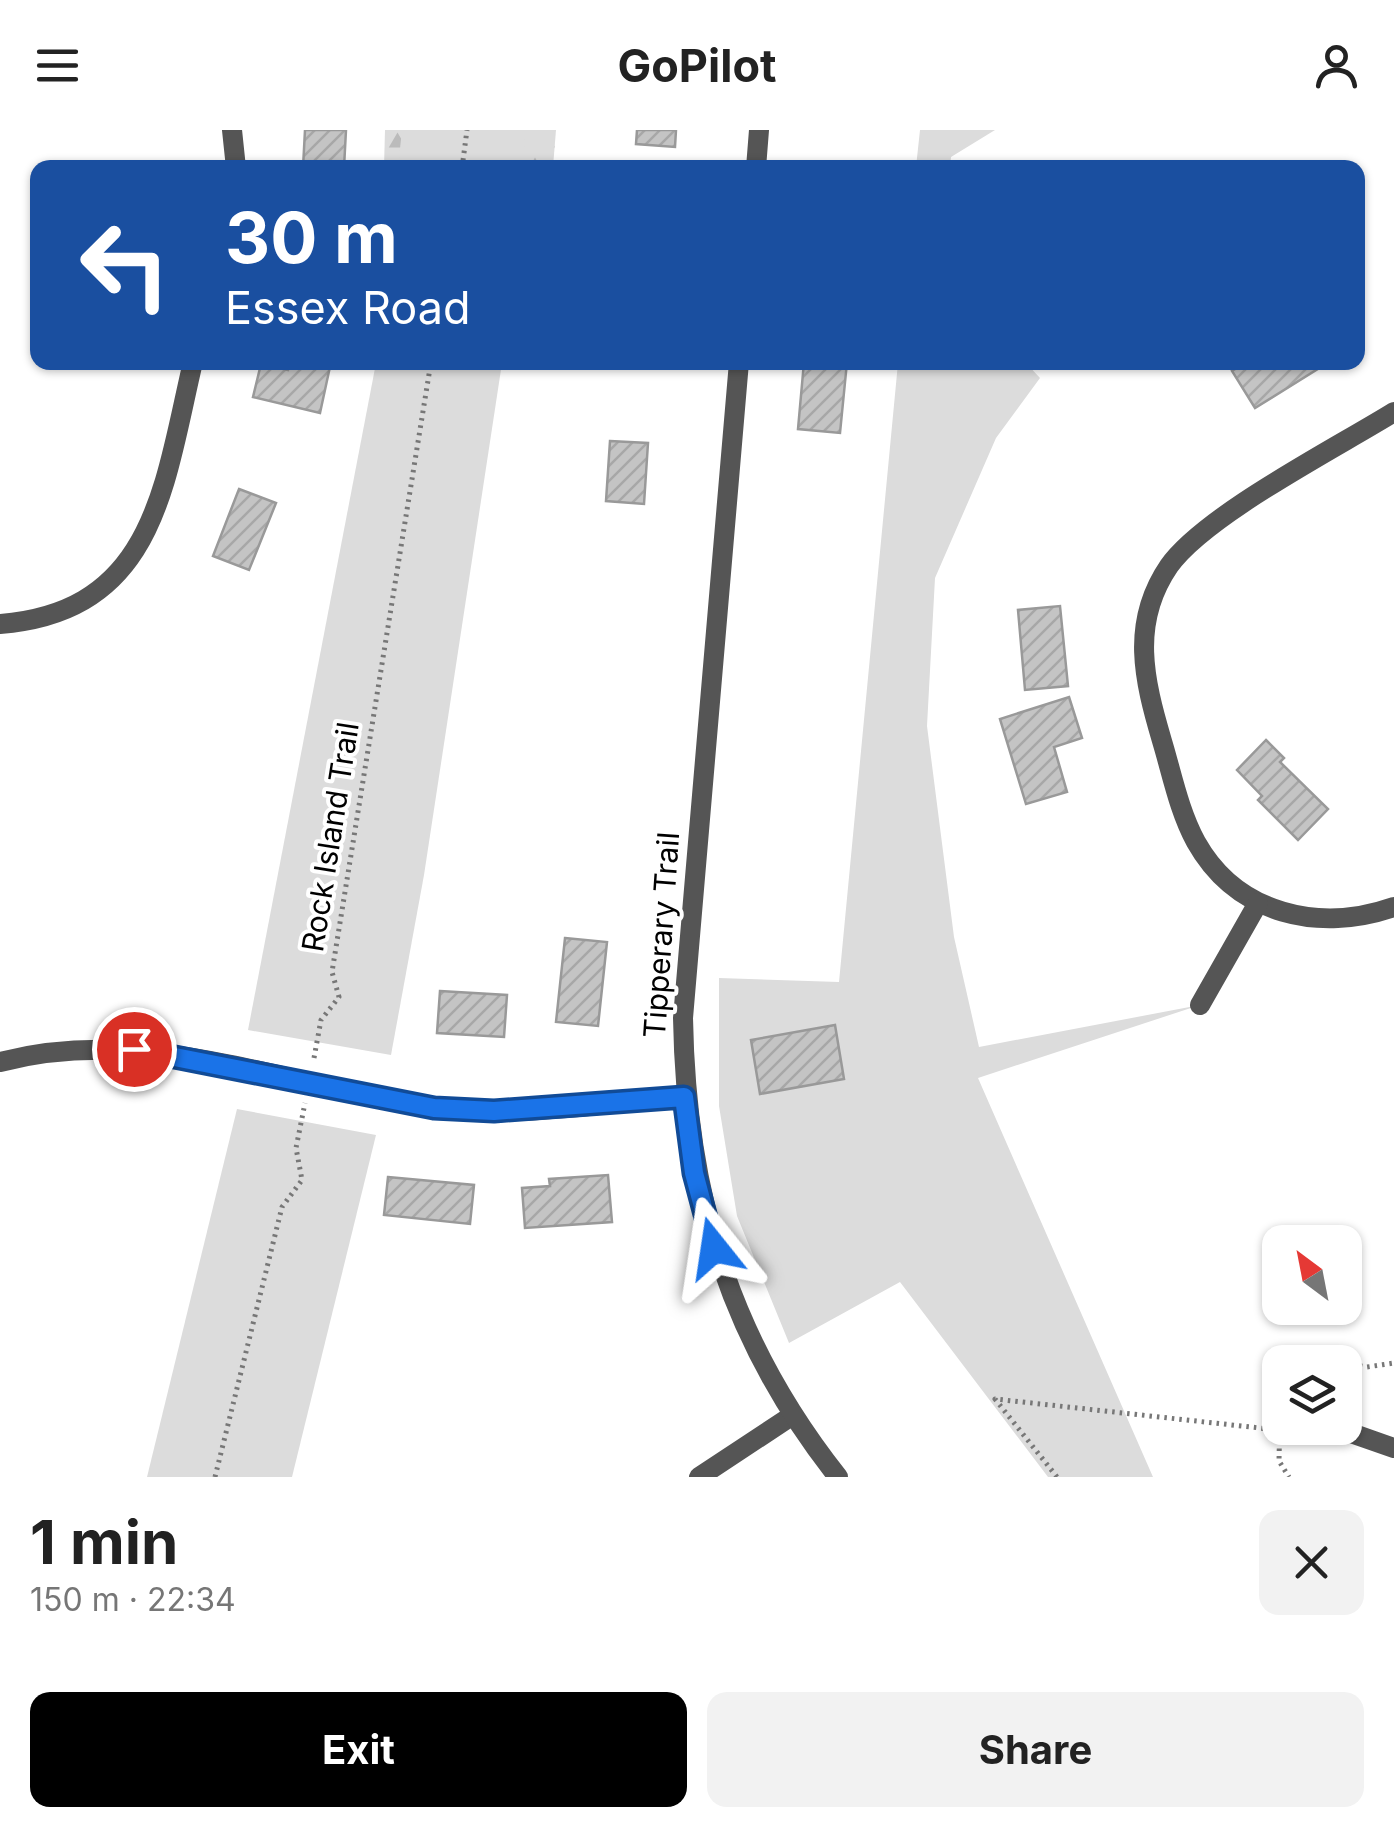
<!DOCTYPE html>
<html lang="en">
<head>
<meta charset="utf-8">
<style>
  body { margin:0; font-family:Inter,sans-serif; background:#f2f2f2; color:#222; height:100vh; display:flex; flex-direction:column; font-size:38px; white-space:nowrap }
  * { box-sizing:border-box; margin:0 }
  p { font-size:32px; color:#767676 }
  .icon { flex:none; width:55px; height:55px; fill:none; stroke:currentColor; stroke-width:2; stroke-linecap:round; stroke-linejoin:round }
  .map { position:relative; height:1347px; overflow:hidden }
  .side { display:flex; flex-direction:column; background:#fff; flex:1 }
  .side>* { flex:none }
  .guide { position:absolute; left:30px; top:30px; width:1335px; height:210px; border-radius:20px; box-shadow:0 2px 8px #0004; background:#1a4fa0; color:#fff; overflow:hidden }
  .needle { width:65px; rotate:328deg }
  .controls { position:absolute; left:1262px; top:1095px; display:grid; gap:20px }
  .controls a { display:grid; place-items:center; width:100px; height:100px; border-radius:20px; background:#fff; box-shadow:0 2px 8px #0004; font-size:50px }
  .pin { position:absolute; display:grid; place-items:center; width:85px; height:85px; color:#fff; margin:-42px; border:5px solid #fff; border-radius:50%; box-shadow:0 2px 10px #0007 }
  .me { position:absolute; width:110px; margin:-55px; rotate:345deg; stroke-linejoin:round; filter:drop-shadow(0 0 8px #0008) }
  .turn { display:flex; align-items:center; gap:35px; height:210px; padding:0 30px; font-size:45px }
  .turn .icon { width:130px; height:130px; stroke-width:2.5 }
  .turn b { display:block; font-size:70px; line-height:85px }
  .round { display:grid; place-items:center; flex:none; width:105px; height:105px; border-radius:20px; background:#f2f2f2 }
  .summary { display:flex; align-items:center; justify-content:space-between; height:170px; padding:0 30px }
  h1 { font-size:60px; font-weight:700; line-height:75px }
  .button { display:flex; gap:20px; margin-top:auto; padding:20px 30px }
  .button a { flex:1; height:115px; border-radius:20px; background:#000; color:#fff; font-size:40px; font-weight:700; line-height:115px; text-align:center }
  .button a+a { background:#f2f2f2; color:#222 }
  header { display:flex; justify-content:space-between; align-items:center; height:130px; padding:0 30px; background:#fff; font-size:45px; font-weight:700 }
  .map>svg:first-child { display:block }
  .forest { fill:url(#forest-firs) }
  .park { fill:#dcdcdc }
  .building { fill:url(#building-hatch); stroke:#999; stroke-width:2.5 }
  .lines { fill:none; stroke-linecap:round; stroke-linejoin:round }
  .path { stroke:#777; stroke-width:5; stroke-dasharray:2.5 5; stroke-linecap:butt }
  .minor { stroke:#555; stroke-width:20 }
  .tertiary { stroke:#555; stroke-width:20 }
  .route-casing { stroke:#114b97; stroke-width:25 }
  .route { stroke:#1a73e8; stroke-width:18 }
  .labels { text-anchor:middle; stroke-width:8; stroke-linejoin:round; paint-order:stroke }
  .street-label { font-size:30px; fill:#000; stroke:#fff }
</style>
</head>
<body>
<header><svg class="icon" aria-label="menu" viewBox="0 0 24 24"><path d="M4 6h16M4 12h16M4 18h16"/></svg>GoPilot<svg class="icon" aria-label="person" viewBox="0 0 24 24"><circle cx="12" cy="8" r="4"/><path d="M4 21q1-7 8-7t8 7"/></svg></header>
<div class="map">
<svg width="1394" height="1347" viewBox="0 0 1394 1347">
  <defs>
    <pattern id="forest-firs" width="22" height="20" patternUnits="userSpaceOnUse" patternTransform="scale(2.5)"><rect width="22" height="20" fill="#dcdcdc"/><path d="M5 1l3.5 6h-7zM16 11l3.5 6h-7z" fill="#bbb"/></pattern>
    <pattern id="building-hatch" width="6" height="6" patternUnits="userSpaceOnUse" patternTransform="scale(2.5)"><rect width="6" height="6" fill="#c4c4c4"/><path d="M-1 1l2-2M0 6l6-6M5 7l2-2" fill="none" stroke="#a7a7a7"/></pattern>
  </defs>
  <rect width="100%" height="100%" fill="#fff"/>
  <!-- forest -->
  <polygon class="forest" points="385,0 556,0 553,37 384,37"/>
  <!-- park -->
  <g class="park">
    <polygon points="402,0 526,0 522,37 398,37"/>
    <polygon points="920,0 995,0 951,27 950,37 916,37"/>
    <polygon points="376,233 502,233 424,745 391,925 248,900"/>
    <polygon points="898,233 1026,233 1040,248 996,308 935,448 927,596 954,807 979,917 1200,875 978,948 1153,1347 1048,1347 900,1152 789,1213 737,1086 719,976 719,848 839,852"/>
    <polygon points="237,979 376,1005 292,1347 147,1347"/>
  </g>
  <!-- building -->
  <g class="building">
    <polygon points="305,0 346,0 344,38 303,38"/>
    <polygon points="637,0 676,0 675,17 636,14"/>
    <polygon points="290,232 331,232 320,283 253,267 261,234 288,240"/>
    <polygon points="804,232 847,232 840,303 798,299"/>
    <polygon points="1246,232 1329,232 1255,278 1232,241"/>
    <polygon points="610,311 648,313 644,374 606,371"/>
    <polygon points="239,359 276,373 249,440 213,426"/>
    <polygon points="1060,476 1068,556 1025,560 1018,480"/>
    <polygon points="1069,567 1082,608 1054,617 1067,662 1026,674 1000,589"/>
    <polygon points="1266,610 1284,628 1280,632 1328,679 1298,710 1258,670 1262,666 1237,640"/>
    <polygon points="565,808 607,812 598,896 556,892"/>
    <polygon points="440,861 507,865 504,907 437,903"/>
    <polygon points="835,895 844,949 760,964 751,910"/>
    <polygon points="608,1045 612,1092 525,1098 522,1058 550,1056 549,1049"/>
    <polygon points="388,1047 474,1055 470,1094 384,1085"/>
  </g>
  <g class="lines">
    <!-- path -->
    <g class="path">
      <polyline points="462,38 467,0"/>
      <polyline points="314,928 321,890 339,867 332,842 431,232"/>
      <polyline points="1345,1233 1367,1237 1394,1233"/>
      <polyline points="1280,1281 1279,1331 1289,1347"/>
      <polyline points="215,1347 282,1077 302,1050 296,1018 305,973"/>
      <polyline points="1057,1347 995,1269 1278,1300"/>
    </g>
    <!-- minor -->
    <g class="minor">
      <polyline points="232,0 236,38"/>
      <path d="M1394 282C1336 318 1205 385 1169 436 1130 493 1144 550 1162 611 1172 644 1179 681 1196 712 1237 785 1320 803 1394 777"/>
      <path d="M0 494C155 482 164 355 193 232"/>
      <polyline points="1200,875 1258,773"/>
      <polyline points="1351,1303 1394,1318"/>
      <polyline points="699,1347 793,1285"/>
    </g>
    <!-- tertiary -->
    <g class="tertiary">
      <polyline points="756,38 759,0"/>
      <path d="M739 232 683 888C686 1063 728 1208 838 1347"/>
      <path d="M0 932C148 893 289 957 434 977 516 989 603 973 684 967"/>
    </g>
  </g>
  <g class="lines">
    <!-- route casing -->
    <g class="route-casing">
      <polyline id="route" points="134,919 434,978 494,981 684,967 694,1043 714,1118"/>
    </g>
    <!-- route -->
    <use href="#route" class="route"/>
  </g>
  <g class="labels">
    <!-- street labels -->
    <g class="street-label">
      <text transform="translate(331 707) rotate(-81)" y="10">Rock Island Trail</text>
      <text transform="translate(662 805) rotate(-86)" y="10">Tipperary Trail</text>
    </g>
  </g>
</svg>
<div class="controls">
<a><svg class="needle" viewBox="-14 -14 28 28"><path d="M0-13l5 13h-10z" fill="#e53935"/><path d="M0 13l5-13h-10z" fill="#767676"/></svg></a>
<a><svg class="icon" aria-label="layers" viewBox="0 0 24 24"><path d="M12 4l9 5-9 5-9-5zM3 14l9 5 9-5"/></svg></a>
</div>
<div class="pin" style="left:134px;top:919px;background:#d93025"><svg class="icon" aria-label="arrive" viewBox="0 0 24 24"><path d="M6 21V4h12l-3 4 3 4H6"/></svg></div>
<svg class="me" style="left:714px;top:1118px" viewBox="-20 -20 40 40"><path d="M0-17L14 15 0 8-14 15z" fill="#1a73e8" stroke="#fff" stroke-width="4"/></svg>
<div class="guide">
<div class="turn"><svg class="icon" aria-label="left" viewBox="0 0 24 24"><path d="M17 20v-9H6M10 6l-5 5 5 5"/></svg><div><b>30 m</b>Essex Road</div></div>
</div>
</div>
<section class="side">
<div class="summary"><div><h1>1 min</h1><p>150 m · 22:34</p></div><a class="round"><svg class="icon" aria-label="close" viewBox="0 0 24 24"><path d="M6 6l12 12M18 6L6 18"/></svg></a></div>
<div class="button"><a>Exit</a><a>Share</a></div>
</section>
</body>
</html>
